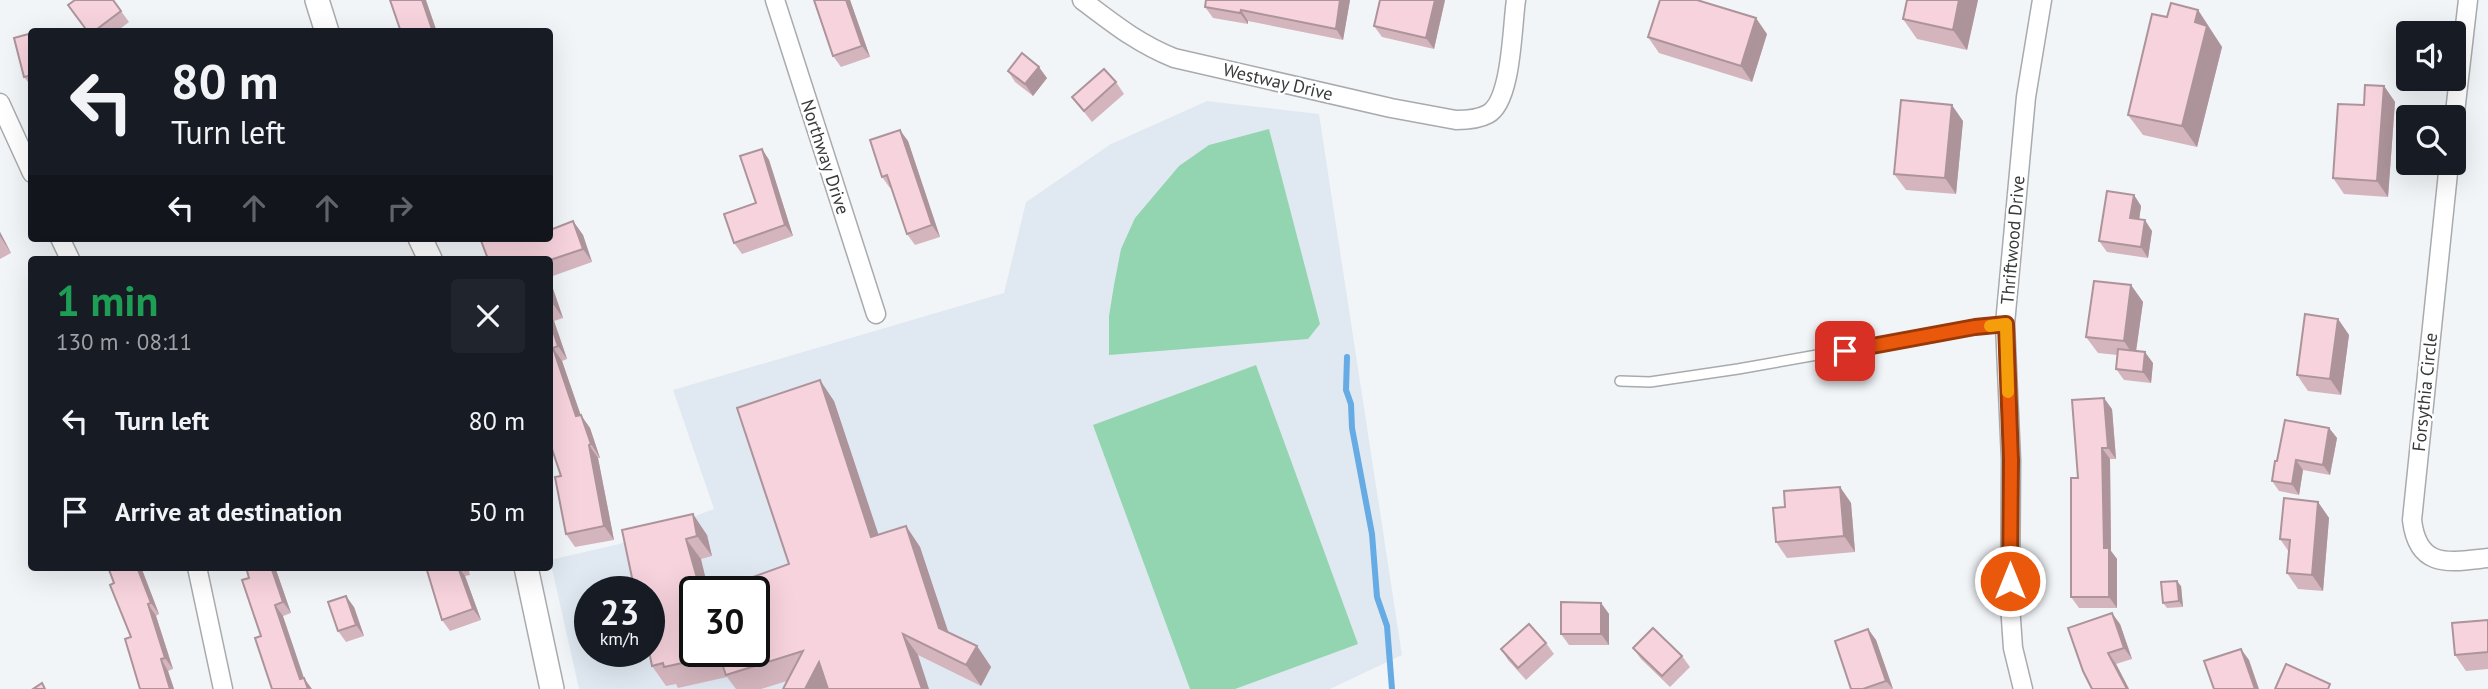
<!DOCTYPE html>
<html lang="en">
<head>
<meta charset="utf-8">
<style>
  body { margin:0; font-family:"PT Sans",sans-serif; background:#20242c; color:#f1f3f6; height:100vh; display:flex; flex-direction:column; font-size:26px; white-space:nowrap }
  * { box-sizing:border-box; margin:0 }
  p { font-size:23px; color:#9ea1a6 }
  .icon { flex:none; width:38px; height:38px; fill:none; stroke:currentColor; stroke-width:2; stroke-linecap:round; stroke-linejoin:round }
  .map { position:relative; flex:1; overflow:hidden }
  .sheet { position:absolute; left:28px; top:256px; width:525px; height:315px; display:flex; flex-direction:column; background:#171b24; border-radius:7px; box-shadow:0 7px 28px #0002 }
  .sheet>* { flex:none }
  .top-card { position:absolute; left:28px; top:28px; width:525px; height:214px; border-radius:7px; box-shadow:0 7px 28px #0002; background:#171b24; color:#f1f3f6; overflow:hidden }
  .fabs { position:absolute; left:2396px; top:21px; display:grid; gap:14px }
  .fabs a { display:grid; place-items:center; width:70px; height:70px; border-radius:7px; background:#171b24; box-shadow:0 7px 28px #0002; font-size:35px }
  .speed { position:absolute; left:574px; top:576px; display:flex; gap:14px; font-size:35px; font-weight:700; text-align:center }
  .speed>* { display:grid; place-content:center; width:91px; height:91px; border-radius:50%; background:#171b24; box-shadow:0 7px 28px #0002; line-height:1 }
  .speed small { font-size:18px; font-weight:400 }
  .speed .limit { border:4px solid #111; border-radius:10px; background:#fff; color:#111 }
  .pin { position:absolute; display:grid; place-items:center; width:60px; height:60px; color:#fff; margin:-30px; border-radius:14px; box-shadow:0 4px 10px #0006 }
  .me { position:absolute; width:77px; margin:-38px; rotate:0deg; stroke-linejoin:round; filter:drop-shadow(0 0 5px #0008) }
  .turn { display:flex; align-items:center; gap:24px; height:147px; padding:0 28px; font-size:32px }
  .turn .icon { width:91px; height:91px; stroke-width:2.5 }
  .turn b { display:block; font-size:49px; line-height:60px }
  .lanes { display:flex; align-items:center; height:66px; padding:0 28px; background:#0003; justify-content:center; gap:35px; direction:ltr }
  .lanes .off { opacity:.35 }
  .round { display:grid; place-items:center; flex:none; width:74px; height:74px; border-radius:7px; background:#20242c }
  .head { display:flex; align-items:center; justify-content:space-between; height:119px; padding:0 28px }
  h1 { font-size:42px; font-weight:800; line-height:52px; color:#1e9e55 }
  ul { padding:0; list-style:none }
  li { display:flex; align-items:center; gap:21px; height:91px; padding:0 28px }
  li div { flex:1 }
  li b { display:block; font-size:26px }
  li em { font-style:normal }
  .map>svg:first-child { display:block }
  .built { fill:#e0e9f2; fill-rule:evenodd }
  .grass { fill:#93d5b0 }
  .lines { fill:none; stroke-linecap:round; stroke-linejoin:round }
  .stream { stroke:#66abe3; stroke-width:6 }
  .service-casing { stroke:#a8abae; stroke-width:12 }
  .minor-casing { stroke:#a8abae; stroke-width:21 }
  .tertiary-casing { stroke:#a8abae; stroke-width:26 }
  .service { stroke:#fff; stroke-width:9 }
  .minor { stroke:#fff; stroke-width:18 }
  .tertiary { stroke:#fff; stroke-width:23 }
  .wall { fill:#d4b5be }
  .shaded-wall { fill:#ad949b }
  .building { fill:#f7d3dd; stroke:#ad949b; stroke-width:2 }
  .route-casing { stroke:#983908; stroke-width:18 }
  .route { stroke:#ea580c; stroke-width:12 }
  .slow { stroke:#f59e0b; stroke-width:12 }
  .labels { text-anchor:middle; stroke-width:5; stroke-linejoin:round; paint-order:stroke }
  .street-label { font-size:18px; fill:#38393a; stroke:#fff }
</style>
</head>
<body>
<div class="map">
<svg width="2488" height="689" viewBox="0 0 2488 689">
  <rect width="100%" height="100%" fill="#f2f5f8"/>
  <!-- built -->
  <path class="built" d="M1207 101 1319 114 1402 655 1330 689H579L550 560 619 544 714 509 673 390 1004 293 1026 202 1111 144ZM590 592H649V651H590ZM695 592H754V651H695Z"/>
  <!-- grass -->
  <g class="grass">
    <polygon points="1269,129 1320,324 1308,339 1109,355 1109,316 1114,285 1121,249 1135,218 1179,166 1209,145"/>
    <polygon points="1256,365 1358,644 1235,689 1190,689 1093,425"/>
  </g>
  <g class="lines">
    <!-- stream -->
    <polyline class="stream" points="1347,357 1346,390 1351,404 1352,428 1372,534 1377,597 1387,626 1392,689"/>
    <!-- service casing -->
    <g class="service-casing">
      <polyline id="service" points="1620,381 1650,382 1738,369 1975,327 2005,324"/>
    </g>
    <!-- minor casing -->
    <g class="minor-casing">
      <g id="minor">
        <polyline points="775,0 876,314"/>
        <path d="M1082 0C1114 24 1137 43 1174 58L1391 108 1456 120C1466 120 1479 119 1488 114 1512 101 1512 26 1516 0"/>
        <polyline points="0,103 32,173"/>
        <polyline points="2454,121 2468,0"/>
        <path d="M2449 163 2412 520C2418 570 2450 562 2488 558"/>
        <polyline points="60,238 70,259"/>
        <polyline points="197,567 223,689"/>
        <polyline points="2023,689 2013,648 2010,605 2011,460 2005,324 2026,97 2042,0"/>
      </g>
    </g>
    <!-- tertiary casing -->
    <g class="tertiary-casing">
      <g id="tertiary">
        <polyline points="317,0 327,32"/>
        <polyline points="420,238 430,259"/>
        <polyline points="526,567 552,689"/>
      </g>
    </g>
    <!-- service -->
    <use href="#service" class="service"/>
    <!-- minor -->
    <use href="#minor" class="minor"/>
    <!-- tertiary -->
    <use href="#tertiary" class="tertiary"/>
  </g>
  <!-- wall -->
  <g class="wall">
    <polygon points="113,0 129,22 116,32 87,32"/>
    <polygon points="850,0 870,57 841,67 833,56"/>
    <polygon points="1350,0 1343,40 1248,21 1248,24 1213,18 1205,7"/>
    <polygon points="1445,0 1434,49 1382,37 1374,26"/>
    <polygon points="1907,0 1978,0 1967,50 1917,39 1903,19"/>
    <polygon points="2198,10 2222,47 2197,147 2143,135 2128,115 2167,17"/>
    <polygon points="32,33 32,87 24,77"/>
    <polygon points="1767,34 1752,82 1659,53 1648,37"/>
    <polygon points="1008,71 1047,78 1033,96 1015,82"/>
    <polygon points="1116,82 1124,94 1092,122 1072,97"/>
    <polygon points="2384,86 2395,102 2388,197 2344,194 2333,178 2364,105"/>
    <polygon points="1963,121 1956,194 1906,190 1894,174"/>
    <polygon points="908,141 940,237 915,245 907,234 891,188 890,188 882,177"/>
    <polygon points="762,149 769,160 793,236 742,254 734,243 756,203"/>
    <polygon points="2134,195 2141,206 2139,219 2152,231 2148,258 2107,252 2099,241"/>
    <polygon points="573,221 583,235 592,262 550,277 550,238"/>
    <polygon points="0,232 11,253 0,259"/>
    <polygon points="550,280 563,318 554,321 567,359 562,361 580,415 590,428 600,458 598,458 614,540 575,547 566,534 561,476 550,443"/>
    <polygon points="2131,285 2143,302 2136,351 2153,363 2151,383 2124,380 2116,369 2117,355 2098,353 2086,337"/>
    <polygon points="2338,319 2349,335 2341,395 2308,391 2297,375"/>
    <polygon points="834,401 878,535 906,526 920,547 948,632 977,646 991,667 981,686 918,655 787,681 761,689 736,689 727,677 678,688 676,684 666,686 652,666 622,530 707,535 712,556 701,559 695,651 789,564"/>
    <polygon points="2112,409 2116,459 2110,459 2111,551 2117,559 2117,608 2079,608 2071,597 2078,478"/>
    <polygon points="2329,428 2337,438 2330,475 2303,470 2299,495 2279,491 2272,481 2277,461"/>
    <polygon points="1840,487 1851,503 1855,552 1787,558 1776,542 1785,507"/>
    <polygon points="2318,502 2329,518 2323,591 2298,589 2287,573 2289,552 2280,539"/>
    <polygon points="141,567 159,614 156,616 173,669 168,671 174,689 140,689 131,637 114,583"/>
    <polygon points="246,567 275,567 291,613 283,616 261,636 249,578"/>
    <polygon points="426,567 468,567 470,575 465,576 481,620 450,631 442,620"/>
    <polygon points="2181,586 2183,607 2167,608 2163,603"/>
    <polygon points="1601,603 1609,614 1609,645 1569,645 1561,634"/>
    <polygon points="354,607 364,636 346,642 338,631"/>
    <polygon points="2488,620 2488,669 2466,671 2455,655"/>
    <polygon points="2120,624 2132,659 2116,664 2129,689 2092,689"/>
    <polygon points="1868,629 1876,640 1893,689 1851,689"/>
    <polygon points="1546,643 1554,654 1526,680 1508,660 1501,649"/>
    <polygon points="1633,648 1682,656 1690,667 1670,687 1641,659"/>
  </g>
  <!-- shaded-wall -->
  <g class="shaded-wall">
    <polygon points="422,0 426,0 437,32 433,32"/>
    <polygon points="846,0 850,0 870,57 862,46"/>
    <polygon points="1340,0 1350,0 1343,40 1336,29"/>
    <polygon points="1435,0 1445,0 1434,49 1426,38"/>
    <polygon points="1959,0 1978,0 1967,50 1953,30"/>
    <polygon points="1241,10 1248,21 1248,24 1240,13"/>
    <polygon points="2198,10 2222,47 2197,147 2182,126 2195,22"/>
    <polygon points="1756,18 1767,34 1752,82 1741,66"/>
    <polygon points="1039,67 1047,78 1033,96 1025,84"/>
    <polygon points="2384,86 2395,102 2388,197 2377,181"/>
    <polygon points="1952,105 1963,121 1956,194 1945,178"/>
    <polygon points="900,130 908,141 940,237 932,225"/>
    <polygon points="762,149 769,160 793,236 785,225"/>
    <polygon points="2134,195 2141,206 2138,229 2130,218"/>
    <polygon points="2145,220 2152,231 2148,258 2141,247"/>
    <polygon points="573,221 583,235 592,262 583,249"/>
    <polygon points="0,232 11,253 0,236"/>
    <polygon points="550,280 563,318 553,304 550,294"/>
    <polygon points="2131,285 2143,302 2135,358 2124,341"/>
    <polygon points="550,314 554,321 567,359 558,346 550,322"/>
    <polygon points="2338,319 2349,335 2341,395 2330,379"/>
    <polygon points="553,348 562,361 586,430 576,416"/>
    <polygon points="2145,352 2153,363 2151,383 2143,372"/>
    <polygon points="820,380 834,401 886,557 871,537"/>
    <polygon points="2104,398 2112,409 2116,459 2108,448"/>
    <polygon points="581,415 590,428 600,458 591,444"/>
    <polygon points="2329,428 2337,438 2330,475 2323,465"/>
    <polygon points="589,445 598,458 614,540 604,526"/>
    <polygon points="2102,448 2110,459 2111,551 2117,559 2117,608 2109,597 2104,548"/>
    <polygon points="2296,460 2303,470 2299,495 2292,484"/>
    <polygon points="1840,487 1851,503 1855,552 1844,536"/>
    <polygon points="2318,502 2329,518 2323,591 2312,575"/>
    <polygon points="693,514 707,535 712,556 697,536"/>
    <polygon points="906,526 920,547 954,649 939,628"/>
    <polygon points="686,539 701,559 709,592 701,592"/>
    <polygon points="137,567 141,567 159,614 151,603"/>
    <polygon points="271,567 275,567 291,613 283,602"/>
    <polygon points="458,567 465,576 481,620 473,609"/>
    <polygon points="2177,581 2181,586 2183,607 2179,601"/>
    <polygon points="346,596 354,607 364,636 356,625"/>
    <polygon points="1601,603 1609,614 1609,645 1601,634"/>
    <polygon points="148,604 156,616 173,669 165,658"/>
    <polygon points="275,605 283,616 304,678 312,689 308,689 300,679"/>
    <polygon points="2112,613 2120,624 2132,659 2124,648"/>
    <polygon points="1868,629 1876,640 1893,689 1886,681"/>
    <polygon points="903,634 918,655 929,689 922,689"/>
    <polygon points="977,646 991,667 981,686 966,665"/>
    <polygon points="2241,649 2249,660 2259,689 2255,689"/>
    <polygon points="2108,653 2116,664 2129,689 2127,689"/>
    <polygon points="161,659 168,671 174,689 170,689"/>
    <polygon points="819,662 830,689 805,689"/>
  </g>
  <!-- building -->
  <g class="building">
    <polygon points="75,0 113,0 121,11 93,32 88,32 68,5"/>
    <polygon points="390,0 422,0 433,32 401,32"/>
    <polygon points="814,0 846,0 862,46 833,56"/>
    <polygon points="1206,0 1340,0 1336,29 1241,10 1240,13 1205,7"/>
    <polygon points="1380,0 1435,0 1426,38 1374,26"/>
    <polygon points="1660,0 1697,0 1756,18 1741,66 1648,37"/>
    <polygon points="1907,0 1959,0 1953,30 1903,19"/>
    <polygon points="2171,3 2198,10 2195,22 2207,26 2182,126 2128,115 2152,14 2167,17"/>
    <polygon points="32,33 32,75 24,77 14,38"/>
    <polygon points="1022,53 1039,67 1025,84 1008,71"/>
    <polygon points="1104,69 1116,82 1084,111 1072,97"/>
    <polygon points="2365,85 2384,86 2377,181 2333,178 2338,104 2364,105"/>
    <polygon points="1901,100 1952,105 1945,178 1894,174"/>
    <polygon points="900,130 932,225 907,234 887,175 882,177 870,140"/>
    <polygon points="762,149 785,225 734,243 724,214 756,203 740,156"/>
    <polygon points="2107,191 2134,195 2130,218 2145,220 2141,247 2099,241"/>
    <polygon points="573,221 583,249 550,260 550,259 488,259 480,238 550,238 550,230"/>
    <polygon points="2094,281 2131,285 2124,341 2086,337"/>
    <polygon points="550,294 553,304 550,305"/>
    <polygon points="2305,314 2338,319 2330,379 2297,375"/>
    <polygon points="550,322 558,346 553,348 576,416 581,415 591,444 589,445 604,526 566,534 555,477 561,476 550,443"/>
    <polygon points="2118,349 2145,352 2143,372 2116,369"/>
    <polygon points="820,380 871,537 906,526 939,628 977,646 966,665 903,634 922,689 828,689 819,662 805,689 783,689 803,651 726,675 719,655 664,667 663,663 652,666 649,651 649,592 635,592 622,530 693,514 697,536 686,539 701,592 695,592 695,651 754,651 754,592 711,592 789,564 737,408"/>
    <polygon points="2104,398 2108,448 2102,448 2104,548 2109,548 2109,597 2071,597 2071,478 2078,478 2072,400"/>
    <polygon points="2285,420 2329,428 2323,465 2296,460 2292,484 2272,481 2275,461 2277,461"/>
    <polygon points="1840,487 1844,536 1776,542 1773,508 1785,507 1784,491"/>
    <polygon points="2284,498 2318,502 2312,575 2287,573 2290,540 2280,539"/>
    <polygon points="108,567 137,567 151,603 148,604 165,658 161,659 170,689 140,689 125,639 131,637 110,585 114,583"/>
    <polygon points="246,567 271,567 283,602 275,605 300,679 304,678 308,689 272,689 255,638 261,636 242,580 249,578"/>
    <polygon points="426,567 458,567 473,609 442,620"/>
    <polygon points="2177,581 2179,601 2163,603 2161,582"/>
    <polygon points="346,596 356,625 338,631 328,602"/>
    <polygon points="1561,602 1601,603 1601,634 1561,634"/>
    <polygon points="2112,613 2124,648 2108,653 2127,689 2092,689 2083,671 2068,628"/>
    <polygon points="2488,620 2488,652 2455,655 2452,623"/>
    <polygon points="1529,624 1546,643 1518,668 1501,649"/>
    <polygon points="1653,628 1682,656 1662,676 1633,648"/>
    <polygon points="1868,629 1886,681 1863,689 1851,689 1835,641"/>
    <polygon points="2241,649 2255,689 2214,689 2204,661"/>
    <polygon points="2286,664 2330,684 2328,689 2275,689"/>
    <polygon points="42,683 45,689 33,689"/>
  </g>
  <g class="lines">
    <!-- route casing -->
    <g class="route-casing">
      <polyline id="route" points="1845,351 1975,327 2006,324 2011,460 2010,581"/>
    </g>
    <!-- route -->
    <use href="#route" class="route"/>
    <!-- slow -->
    <polyline class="slow" points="1990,326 2006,324 2008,392"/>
  </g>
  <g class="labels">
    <!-- street labels -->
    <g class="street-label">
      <text transform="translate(1278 82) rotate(13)" y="6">Westway Drive</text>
      <text transform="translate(825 157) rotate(72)" y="6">Northway Drive</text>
      <text transform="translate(2013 240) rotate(-85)" y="6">Thriftwood Drive</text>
      <text transform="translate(2425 392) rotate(-84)" y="6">Forsythia Circle</text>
    </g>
  </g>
</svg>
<div class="fabs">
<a><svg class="icon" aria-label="sound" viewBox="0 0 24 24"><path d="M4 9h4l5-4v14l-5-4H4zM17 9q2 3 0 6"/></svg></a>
<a><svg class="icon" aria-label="search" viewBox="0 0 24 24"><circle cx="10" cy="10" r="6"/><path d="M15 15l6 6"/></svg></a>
</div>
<div class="speed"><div>23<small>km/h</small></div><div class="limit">30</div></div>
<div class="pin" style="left:1845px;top:351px;background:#d93025"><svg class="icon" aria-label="arrive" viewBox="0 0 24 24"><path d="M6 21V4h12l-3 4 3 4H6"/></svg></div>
<svg class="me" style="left:2010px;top:581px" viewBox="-20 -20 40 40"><circle r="17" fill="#ea580c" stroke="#fff" stroke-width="3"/><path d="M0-11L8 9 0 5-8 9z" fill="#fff"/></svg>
<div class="top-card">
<div class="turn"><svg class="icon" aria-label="left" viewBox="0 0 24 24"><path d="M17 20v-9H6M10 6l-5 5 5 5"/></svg><div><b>80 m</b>Turn left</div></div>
<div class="lanes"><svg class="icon" aria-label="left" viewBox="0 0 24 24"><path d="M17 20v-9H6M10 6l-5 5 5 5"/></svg><svg class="icon off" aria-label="ahead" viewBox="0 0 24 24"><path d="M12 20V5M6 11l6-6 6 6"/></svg><svg class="icon off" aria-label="ahead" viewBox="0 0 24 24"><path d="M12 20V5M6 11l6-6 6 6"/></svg><svg class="icon off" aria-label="right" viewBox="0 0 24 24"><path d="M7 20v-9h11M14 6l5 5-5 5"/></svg></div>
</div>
<section class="sheet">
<div class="head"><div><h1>1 min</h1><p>130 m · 08:11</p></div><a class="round"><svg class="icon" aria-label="close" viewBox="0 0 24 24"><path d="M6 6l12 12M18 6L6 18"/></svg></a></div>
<ul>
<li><svg class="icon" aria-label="left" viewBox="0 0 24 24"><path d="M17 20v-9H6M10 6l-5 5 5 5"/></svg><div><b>Turn left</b></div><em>80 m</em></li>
<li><svg class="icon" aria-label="arrive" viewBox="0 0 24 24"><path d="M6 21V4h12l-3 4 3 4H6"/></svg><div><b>Arrive at destination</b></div><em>50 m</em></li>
</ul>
</section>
</div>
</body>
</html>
